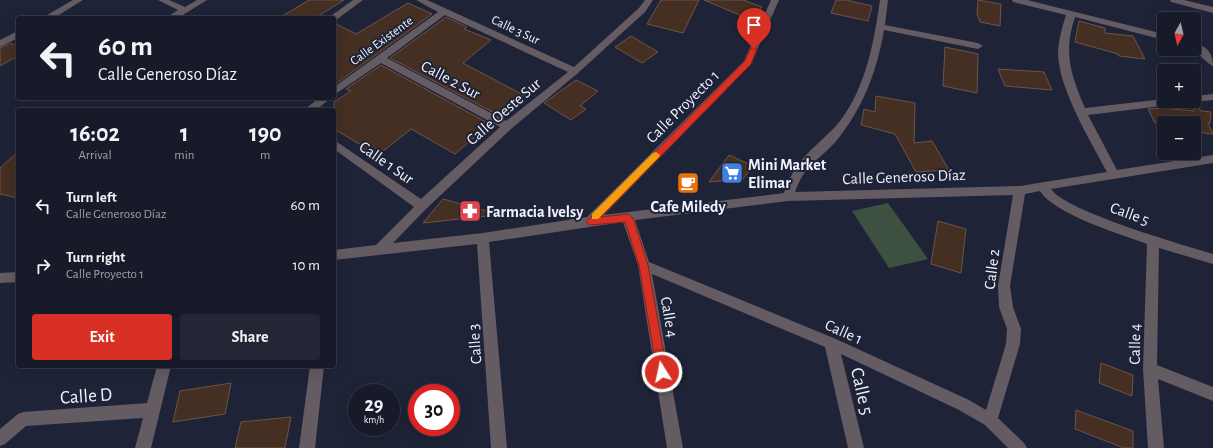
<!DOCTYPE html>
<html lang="en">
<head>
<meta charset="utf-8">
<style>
  body { margin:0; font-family:"Alegreya Sans",sans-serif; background:#232735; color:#f1f3f6; height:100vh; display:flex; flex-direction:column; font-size:15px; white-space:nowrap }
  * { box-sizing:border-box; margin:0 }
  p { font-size:13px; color:#9ea1a8 }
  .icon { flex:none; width:22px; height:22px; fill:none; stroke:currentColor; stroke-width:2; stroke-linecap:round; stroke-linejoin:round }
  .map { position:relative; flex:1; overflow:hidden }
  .sheet { position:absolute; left:16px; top:108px; width:320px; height:260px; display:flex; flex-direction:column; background:#161a29; border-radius:4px; box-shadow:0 4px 16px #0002,0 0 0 1px #353846 }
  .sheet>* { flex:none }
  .top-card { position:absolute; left:16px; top:16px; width:320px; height:84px; border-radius:4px; box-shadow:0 4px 16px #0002,0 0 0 1px #353846; background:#161a29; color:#f1f3f6; overflow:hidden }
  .needle { width:26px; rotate:188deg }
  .fabs { position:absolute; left:1157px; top:12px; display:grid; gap:8px }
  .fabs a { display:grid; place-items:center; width:44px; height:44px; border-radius:4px; background:#161a29; box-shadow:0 4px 16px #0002,0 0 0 1px #353846; font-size:20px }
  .speed { position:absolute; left:348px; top:384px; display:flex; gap:8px; font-size:20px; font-weight:700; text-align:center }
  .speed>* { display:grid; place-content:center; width:52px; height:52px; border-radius:50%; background:#161a29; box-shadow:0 4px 16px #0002,0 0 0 1px #353846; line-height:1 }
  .speed small { font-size:10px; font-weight:400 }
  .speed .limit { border:6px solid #d22; background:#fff; color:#111 }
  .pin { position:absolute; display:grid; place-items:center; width:34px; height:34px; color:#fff; margin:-41px -17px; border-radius:50% 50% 50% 0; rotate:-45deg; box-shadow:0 0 4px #0007 }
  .pin .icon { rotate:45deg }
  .me { position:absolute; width:44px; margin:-22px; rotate:350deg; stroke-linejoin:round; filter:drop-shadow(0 0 3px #0008) }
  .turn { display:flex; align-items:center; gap:14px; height:84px; padding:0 16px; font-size:18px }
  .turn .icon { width:52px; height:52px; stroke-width:2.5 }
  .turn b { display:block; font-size:28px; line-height:34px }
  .eta { display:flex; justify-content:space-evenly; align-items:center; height:68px; text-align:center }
  .eta b { font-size:24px; font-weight:600; line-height:28px }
  .button { display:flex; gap:8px; margin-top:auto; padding:8px 16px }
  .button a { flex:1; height:46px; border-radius:4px; background:#d93025; color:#fff; font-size:16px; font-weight:600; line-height:46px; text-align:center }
  .button a+a { background:#232735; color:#f1f3f6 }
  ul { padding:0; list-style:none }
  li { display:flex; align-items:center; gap:12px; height:60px; padding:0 16px }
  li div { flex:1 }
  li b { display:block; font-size:15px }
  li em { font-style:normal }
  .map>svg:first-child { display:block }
  .green { fill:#3e5140 }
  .building { fill:#452e22; stroke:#6d5447 }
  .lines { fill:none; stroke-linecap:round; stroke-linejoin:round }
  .minor { fill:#645b63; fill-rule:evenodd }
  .route { fill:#d93025; stroke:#8d1f18 }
  .slow { fill:#f59e0b }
  .labels { text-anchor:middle; stroke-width:4; stroke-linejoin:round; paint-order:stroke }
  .far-street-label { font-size:13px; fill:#f0f3ff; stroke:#1e2337 }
  .street-label { font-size:16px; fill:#f0f3ff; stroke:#1e2337 }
  .poi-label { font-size:16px; font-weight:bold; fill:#f0f3ff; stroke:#1e2337; text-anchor:start }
  .near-street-label { font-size:19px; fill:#f0f3ff; stroke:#1e2337 }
</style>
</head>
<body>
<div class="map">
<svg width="1213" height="448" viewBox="0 0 1213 448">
  <rect width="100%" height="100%" fill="#1e2337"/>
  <!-- green -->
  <polygon class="green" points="888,203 928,259 889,268 852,211"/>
  <!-- building -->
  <g class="building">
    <polygon points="309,0 344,0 315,18 279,18"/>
    <polygon points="661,0 699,0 683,33 647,24"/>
    <polygon points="704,0 743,0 762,7 749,19"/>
    <polygon points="836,0 846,0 872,6 868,21 831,13"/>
    <polygon points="978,0 1001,4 1000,26 980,22 977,14"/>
    <polygon points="408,3 432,14 337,83 334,82 334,23 356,34"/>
    <polygon points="446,17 467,27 464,29 491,40 463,63 527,97 507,113 505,111 500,116 390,58"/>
    <polygon points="1079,21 1105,28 1105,33 1133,36 1145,59 1119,56 1118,54 1075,42"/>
    <polygon points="631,36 658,52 642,63 615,47"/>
    <polygon points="11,43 18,47 18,56 0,66 0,48"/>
    <polygon points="945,47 978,54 977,93 943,86"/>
    <polygon points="381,65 490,124 455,154 411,129 376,157 359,146 361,145 334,129 334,102 351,91 346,89"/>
    <polygon points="998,69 1044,72 1052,90 1005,86"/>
    <polygon points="576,80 598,91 580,106 586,109 571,120 544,103"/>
    <polygon points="876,96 915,103 914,143 932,141 949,170 916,172 895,134 861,125 864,109 875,112"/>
    <polygon points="1194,103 1196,103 1201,111 1211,112 1210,123 1208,123 1213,134 1194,132 1194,123 1155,123 1148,109 1162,108 1194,111"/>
    <polygon points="18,152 18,198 0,194 0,168"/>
    <polygon points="729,155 753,166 743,179 709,182"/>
    <polygon points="443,199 498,214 497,215 423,223"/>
    <polygon points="938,221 966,229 961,273 931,264"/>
    <polygon points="1101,363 1133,375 1132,396 1099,383"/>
    <polygon points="231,383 225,414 173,422 180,391"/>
    <polygon points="1076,410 1133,431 1133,448 1124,448 1075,429"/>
    <polygon points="291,417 285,448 235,448 241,422"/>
  </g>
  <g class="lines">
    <!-- minor -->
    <g class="minor">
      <polygon points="73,0 83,0 54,18 42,18"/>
      <polygon points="158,0 169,0 185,7 197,0 207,0 178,18 166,18 178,10"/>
      <polygon points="353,0 363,0 336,20 328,18"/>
      <path d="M416 0H427L574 67 639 8 645 0H653L645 12 578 73 511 129 426 209 393 243 483 233 587 217 744 61 771 0H779L751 64 604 215 784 193C788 182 793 170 801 161 813 146 828 136 840 121 866 87 874 42 880 0H888L885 25 978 43 983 46 978 49 884 30C877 71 863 108 837 140 818 162 806 162 795 192L1020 186 1107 172C1090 140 1058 88 1058 52 1059 38 1062 28 1066 15L1013 2 1012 0H1027L1164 34V40L1075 17C1063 53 1071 75 1085 108L1164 99V101H1183L1178 104 1088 115 1117 170 1213 155V163L1051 189C1065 211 1183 245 1213 254V264L1159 248 1157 365 1213 387V401L1158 379 1164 448H1148L1143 369 1147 244C1120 234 1054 214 1040 191L1025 194 1010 286 1013 307 1021 329 1020 344 998 418 1024 443 1027 448H1008L985 425 959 410 841 354 864 448H848L825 347 652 274 683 448H667L638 265 623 222 489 242 507 448H491L477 244 334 260V250L376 245 414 207 334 149V140L421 199 500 127 381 63 334 95V87L438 12ZM445 15 568 72 506 121 387 58ZM1013 195 998 286 999 307 1007 329 1006 344 986 410 969 400 836 339 649 262 635 220 788 201Z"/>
      <polygon points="1170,0 1184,0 1213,7 1213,13 1171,2"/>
      <polygon points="18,31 18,38 0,47 0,40"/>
      <path d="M1194 43C1207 46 1213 53 1213 66 1209 65 1198 53 1192 49H1194Z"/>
      <polygon points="1213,94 1213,100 1194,102 1190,101 1194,101 1194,96"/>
      <polygon points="319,98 331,98 316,110 304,110"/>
      <polygon points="18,272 18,282 0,283 0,273"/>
      <polygon points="157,366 171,366 151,448 135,448 143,418 26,426 5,444 0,446 0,429 18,414 23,412 147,403"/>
      <polygon points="310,366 324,366 315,448 299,448"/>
    </g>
  </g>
  <!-- route -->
  <polygon class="route" points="754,47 757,49 751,64 601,217 628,214 633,218 648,265 667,372 666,375 662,377 658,375 657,372 639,265 625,222 590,225 586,222 745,61 750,49"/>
  <!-- slow -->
  <polygon class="slow" points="656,152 660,155 659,157 598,219 592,219 592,214 653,153"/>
  <!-- icons -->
  <defs>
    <g id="supermarket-square" transform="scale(1.15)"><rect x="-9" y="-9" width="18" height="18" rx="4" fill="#3f7fe0" stroke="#1e2337"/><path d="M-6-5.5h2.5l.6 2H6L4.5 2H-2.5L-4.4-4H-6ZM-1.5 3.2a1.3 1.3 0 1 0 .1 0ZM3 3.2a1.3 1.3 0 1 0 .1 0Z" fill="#fff"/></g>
    <g id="cafe-square" transform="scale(1.15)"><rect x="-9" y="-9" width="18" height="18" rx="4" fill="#e8710a" stroke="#1e2337"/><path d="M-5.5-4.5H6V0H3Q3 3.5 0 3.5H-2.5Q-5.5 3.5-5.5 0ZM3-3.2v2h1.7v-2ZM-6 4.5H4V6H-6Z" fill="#fff"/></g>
    <g id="pharmacy-square" transform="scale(1.15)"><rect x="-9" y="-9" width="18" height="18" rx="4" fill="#e0444e" stroke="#1e2337"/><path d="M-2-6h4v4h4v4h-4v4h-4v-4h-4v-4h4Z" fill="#fff"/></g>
  </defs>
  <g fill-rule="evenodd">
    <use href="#supermarket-square" x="732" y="173"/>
    <use href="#cafe-square" x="688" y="183"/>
    <use href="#pharmacy-square" x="470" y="211"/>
  </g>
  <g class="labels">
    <!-- far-street labels -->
    <g class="far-street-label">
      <text transform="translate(516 29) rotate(25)" y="5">Calle 3 Sur</text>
      <text transform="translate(381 40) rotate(-36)" y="5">Calle Existente</text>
    </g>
    <!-- street labels -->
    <g class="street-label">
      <text transform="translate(451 79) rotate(28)" y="6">Calle 2 Sur</text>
      <text transform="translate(682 106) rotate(-45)" y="6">Calle Proyecto 1</text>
      <text transform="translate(503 111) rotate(-41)" y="6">Calle Oeste Sur</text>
      <text transform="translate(387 162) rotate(35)" y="6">Calle 1 Sur</text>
      <text transform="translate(904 176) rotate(-2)" y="6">Calle Generoso Díaz</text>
      <text transform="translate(1130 213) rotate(20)" y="6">Calle 5</text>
      <text transform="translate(991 269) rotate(-83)" y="6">Calle 2</text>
      <text transform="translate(670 317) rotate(80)" y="6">Calle 4</text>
      <text transform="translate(844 331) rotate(24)" y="6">Calle 1</text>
      <text transform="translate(474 344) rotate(-94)" y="6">Calle 3</text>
      <text transform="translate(1134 344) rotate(-89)" y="6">Calle 4</text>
    </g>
    <!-- poi labels -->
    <g class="poi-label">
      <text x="748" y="170">Mini Market<tspan x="748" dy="18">Elimar</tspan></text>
      <text x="688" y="212" text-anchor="middle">Cafe Miledy</text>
      <text x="486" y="217">Farmacia Ivelsy</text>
    </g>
    <!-- near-street labels -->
    <g class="near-street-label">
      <text transform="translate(863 391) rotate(77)" y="7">Calle 5</text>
      <text transform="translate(86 395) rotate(-4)" y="7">Calle D</text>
    </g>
  </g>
</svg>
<div class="fabs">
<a><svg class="needle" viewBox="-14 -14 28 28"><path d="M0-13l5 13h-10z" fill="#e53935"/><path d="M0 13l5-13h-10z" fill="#9ea1a8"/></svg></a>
<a>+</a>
<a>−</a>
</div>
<div class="speed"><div>29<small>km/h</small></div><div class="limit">30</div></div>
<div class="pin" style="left:754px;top:49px;background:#d93025"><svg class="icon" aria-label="arrive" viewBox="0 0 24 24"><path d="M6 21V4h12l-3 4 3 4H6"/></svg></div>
<svg class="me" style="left:662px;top:372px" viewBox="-20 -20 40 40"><circle r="17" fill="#d93025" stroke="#fff" stroke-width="3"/><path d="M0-11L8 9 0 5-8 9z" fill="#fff"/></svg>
<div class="top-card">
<div class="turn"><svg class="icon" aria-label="left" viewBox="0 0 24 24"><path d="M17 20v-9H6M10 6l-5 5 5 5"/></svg><div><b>60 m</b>Calle Generoso Díaz</div></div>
</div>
<section class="sheet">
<div class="eta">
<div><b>16:02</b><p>Arrival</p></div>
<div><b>1</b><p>min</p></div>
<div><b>190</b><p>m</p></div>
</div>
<ul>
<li><svg class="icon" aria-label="left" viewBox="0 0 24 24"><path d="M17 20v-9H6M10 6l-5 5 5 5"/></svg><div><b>Turn left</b><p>Calle Generoso Díaz</p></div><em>60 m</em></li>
<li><svg class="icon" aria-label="right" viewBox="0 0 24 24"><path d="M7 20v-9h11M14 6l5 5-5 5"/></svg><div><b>Turn right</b><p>Calle Proyecto 1</p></div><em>10 m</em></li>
</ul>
<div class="button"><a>Exit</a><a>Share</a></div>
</section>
</div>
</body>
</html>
